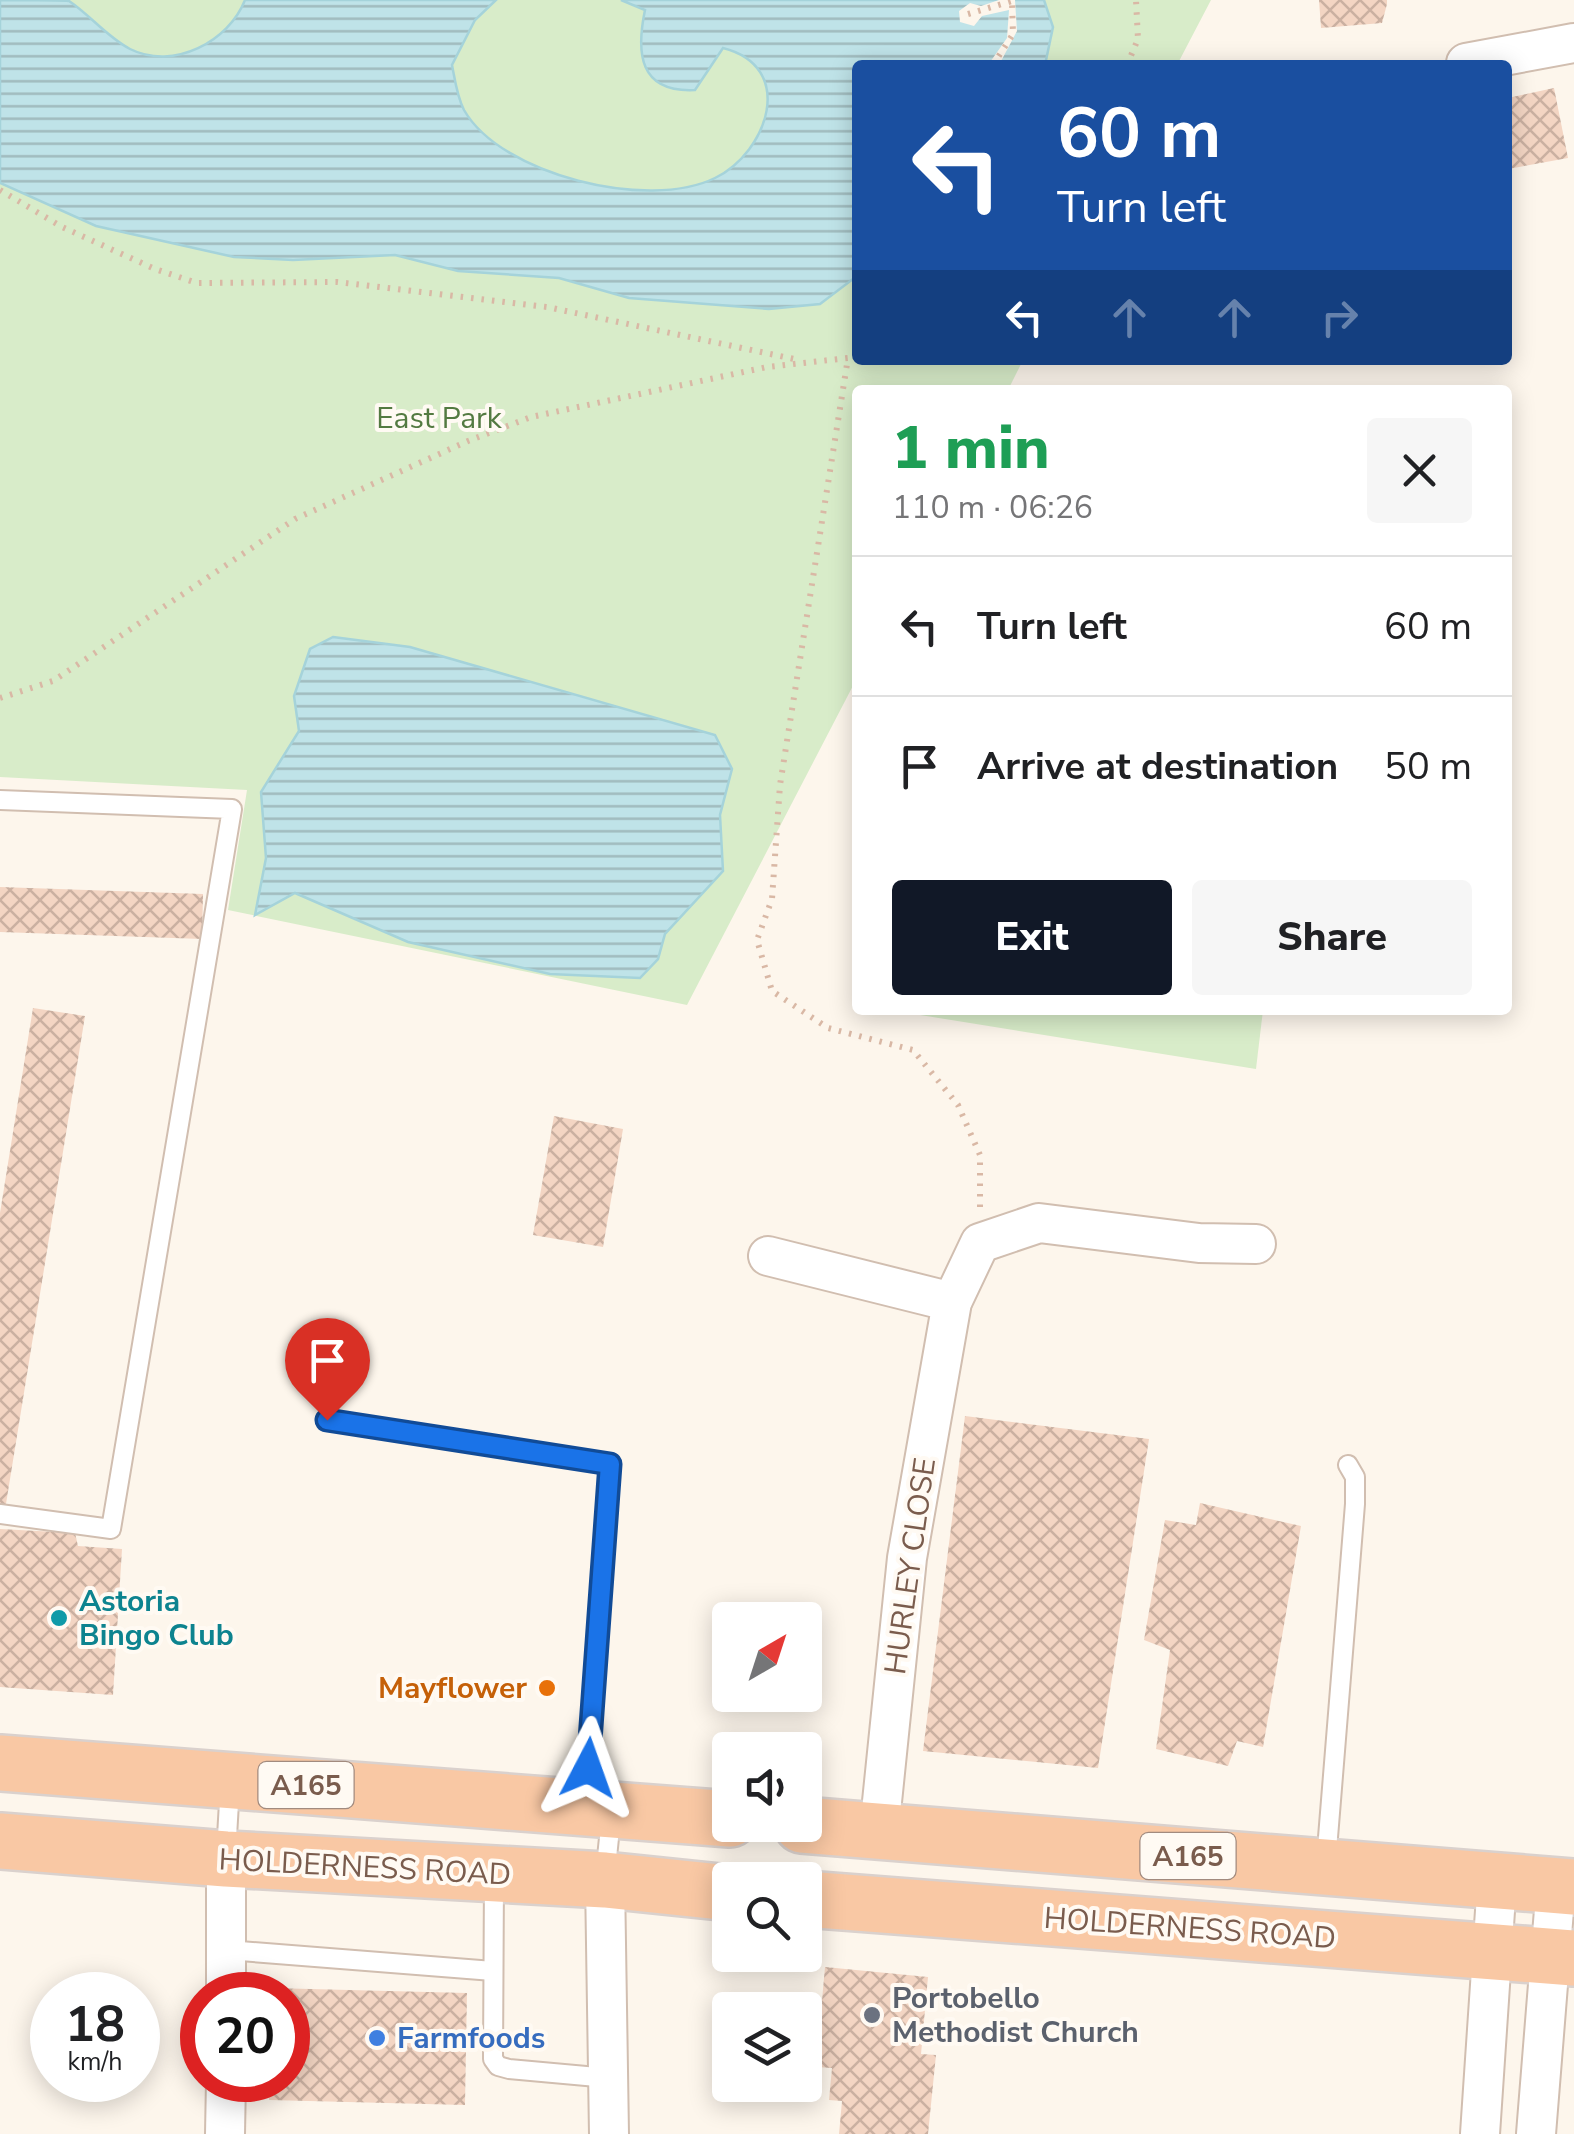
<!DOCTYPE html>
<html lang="en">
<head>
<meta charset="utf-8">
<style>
  body { margin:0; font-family:"Nunito Sans",sans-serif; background:#f6f6f6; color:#202124; height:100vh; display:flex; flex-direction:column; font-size:38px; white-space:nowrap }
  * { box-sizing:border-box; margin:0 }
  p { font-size:32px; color:#757577 }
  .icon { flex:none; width:55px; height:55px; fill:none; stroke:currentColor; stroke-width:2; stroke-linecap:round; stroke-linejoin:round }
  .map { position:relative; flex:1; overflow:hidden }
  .drawer { position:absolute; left:852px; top:385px; width:660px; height:630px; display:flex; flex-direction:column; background:#fff; border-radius:10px; box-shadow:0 5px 25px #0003 }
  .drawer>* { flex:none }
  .banner { position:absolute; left:852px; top:60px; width:660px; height:305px; border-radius:10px; box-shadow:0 5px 25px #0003; background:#1a4fa0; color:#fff; overflow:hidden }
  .needle { width:65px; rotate:39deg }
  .buttons { position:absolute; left:712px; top:1602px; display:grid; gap:20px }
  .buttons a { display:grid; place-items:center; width:110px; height:110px; border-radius:10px; background:#fff; box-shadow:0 5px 25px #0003; font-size:50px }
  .speed { position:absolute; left:30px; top:1972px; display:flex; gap:20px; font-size:50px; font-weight:700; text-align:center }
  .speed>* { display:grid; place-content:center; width:130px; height:130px; border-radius:50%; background:#fff; box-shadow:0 5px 25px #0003; line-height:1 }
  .speed small { font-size:25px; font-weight:400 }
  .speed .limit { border:15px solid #d22; background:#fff; color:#111 }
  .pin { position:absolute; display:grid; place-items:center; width:85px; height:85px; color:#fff; margin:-102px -42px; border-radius:50% 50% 50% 0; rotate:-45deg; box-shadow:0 0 10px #0007 }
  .pin .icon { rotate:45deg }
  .me { position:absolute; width:110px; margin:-55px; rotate:4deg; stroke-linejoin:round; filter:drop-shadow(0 0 8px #0008) }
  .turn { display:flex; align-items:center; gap:35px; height:210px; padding:0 40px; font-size:45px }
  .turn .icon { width:130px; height:130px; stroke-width:2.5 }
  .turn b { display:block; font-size:70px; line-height:85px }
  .lanes { display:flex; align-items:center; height:95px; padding:0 40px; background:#0003; justify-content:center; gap:50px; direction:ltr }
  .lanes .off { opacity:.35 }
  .round { display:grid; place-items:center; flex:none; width:105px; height:105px; border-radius:10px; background:#f6f6f6 }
  .overview { display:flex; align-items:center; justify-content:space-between; height:170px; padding:0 40px }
  h1 { font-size:60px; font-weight:800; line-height:75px; color:#1e9e55 }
  .button { display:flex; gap:20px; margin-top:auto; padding:20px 40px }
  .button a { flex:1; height:115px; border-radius:10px; background:#111827; color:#fff; font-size:40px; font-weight:800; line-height:115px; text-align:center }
  .button a+a { background:#f6f6f6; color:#202124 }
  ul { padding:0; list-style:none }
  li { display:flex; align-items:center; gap:30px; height:140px; padding:0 40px; border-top:2px solid #e0e0e0 }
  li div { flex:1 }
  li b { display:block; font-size:38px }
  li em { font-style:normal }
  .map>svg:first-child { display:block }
  .green { fill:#d8ecc9 }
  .water { fill:url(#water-rules); stroke:#a5d3da; stroke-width:2.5 }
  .pier { fill:#fdf6ec }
  .building { fill:url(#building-cross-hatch) }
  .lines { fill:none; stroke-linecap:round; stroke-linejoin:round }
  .service-casing { stroke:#d1beb0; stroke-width:22 }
  .minor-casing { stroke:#d1beb0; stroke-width:42 }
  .trunk-casing { stroke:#dad1cd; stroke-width:60 }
  .path { stroke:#d9b8a5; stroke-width:6; stroke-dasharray:2.5 8; stroke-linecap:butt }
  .service { stroke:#fff; stroke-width:18 }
  .minor { stroke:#fff; stroke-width:38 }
  .trunk { stroke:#f9c8a4; stroke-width:55 }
  .route-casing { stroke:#114b97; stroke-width:25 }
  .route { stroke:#1a73e8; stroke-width:18 }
  .culture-dot { fill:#0f9aa8; stroke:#fffaf3; stroke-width:4 }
  .food-dot { fill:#e8710a; stroke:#fffaf3; stroke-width:4 }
  .worship-dot { fill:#6b7280; stroke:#fffaf3; stroke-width:4 }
  .shop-dot { fill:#3f7fe0; stroke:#fffaf3; stroke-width:4 }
  .labels { text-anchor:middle; stroke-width:8; stroke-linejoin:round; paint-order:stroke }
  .shield { fill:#fffaf3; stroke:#a28b7f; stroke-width:2.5 }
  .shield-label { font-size:28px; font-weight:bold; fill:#7a5c4d }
  .park-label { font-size:30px; fill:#537a41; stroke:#fffaf3 }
  .street-label { font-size:30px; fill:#7a5c4d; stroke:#fffaf3 }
  .culture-label { font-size:30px; font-weight:bold; fill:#0d838f; stroke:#fffaf3; text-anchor:start }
  .food-label { font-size:30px; font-weight:bold; fill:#c56008; stroke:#fffaf3; text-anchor:end }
  .worship-label { font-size:30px; font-weight:bold; fill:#5b616d; stroke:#fffaf3; text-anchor:start }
  .shop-label { font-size:30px; font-weight:bold; fill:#366cbe; stroke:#fffaf3; text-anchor:start }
</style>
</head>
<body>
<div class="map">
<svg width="1574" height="2134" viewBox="0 0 1574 2134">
  <defs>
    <pattern id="water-rules" width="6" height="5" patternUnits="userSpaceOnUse" patternTransform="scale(2.5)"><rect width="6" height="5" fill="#bfe3e8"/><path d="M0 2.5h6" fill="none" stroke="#a0bbbe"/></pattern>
    <pattern id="building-cross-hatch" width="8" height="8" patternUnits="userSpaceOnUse" patternTransform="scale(2.5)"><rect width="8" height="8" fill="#f3d5c3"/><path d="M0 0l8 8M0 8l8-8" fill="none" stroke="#cab0a1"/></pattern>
  </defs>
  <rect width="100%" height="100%" fill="#fdf6ec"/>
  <!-- green -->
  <g class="green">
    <polygon points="0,0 1211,0 1177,65 858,65 858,360 1023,360 1009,388 1015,390 858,390 857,678 687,1005 228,910 247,790 0,777"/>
    <polygon points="889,1010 1263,1010 1256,1069"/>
  </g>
  <!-- water -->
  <g class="water">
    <path d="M0 0C13 0 61 0 69 1 90 15 107 37 130 49 174 71 229 41 245 0H496L475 20 452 65C455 80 457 97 464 110 501 175 648 211 715 178 768 152 797 67 723 48L695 90C639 93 636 53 645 10L621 0H1044L1053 27 1045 65H858L857 276 820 304 769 309 629 298 559 278 458 271 395 255 293 260 234 257 96 226 0 183Z"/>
    <polygon points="333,637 410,647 715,735 732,769 720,815 723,871 665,934 658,959 640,978 550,974 408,942 295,893 255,915 266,858 261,792 299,731 294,696 310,649"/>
  </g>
  <!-- pier -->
  <polygon class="pier" points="999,0 1015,0 1017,31 999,65 988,65 1007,38 1009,10 982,16 974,26 960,22 959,11 970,3 981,6"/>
  <!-- building -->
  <g class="building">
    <polygon points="1319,0 1387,0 1387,4 1382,23 1321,28"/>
    <polygon points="1554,88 1568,158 1508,169 1508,98"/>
    <polygon points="0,887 203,894 202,939 0,932"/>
    <polygon points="33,1008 85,1016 5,1510 0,1509 0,1213"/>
    <polygon points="554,1116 623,1129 603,1247 533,1235"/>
    <polygon points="965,1416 1149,1439 1098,1768 923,1751"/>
    <polygon points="1200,1503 1301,1526 1263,1747 1237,1741 1228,1766 1156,1749 1170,1650 1144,1640 1165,1520 1196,1525"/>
    <polygon points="0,1529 75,1533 78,1546 122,1549 113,1695 0,1687"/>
    <polygon points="825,1967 928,1977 921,2054 936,2055 928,2134 839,2134 842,2101 829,2100 832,2068 816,2067"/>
    <polygon points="271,1988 467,1993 465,2105 269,2100 269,2080 288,2080 288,1995 271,1995"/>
  </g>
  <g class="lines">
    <!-- service casing -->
    <g class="service-casing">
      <g id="service">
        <polyline points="0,800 232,809 111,1529 0,1514"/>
        <polyline points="327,1420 610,1464 586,1800"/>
        <polyline points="226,1854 230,1785"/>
        <polyline points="1326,1862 1355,1504 1355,1477 1348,1465"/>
        <polyline points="605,1877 611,1818"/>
        <polyline points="494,1878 493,2059 498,2066 509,2069 608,2078"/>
        <polyline points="227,1950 493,1971"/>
      </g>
    </g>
    <!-- minor casing -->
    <g class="minor-casing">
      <g id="minor">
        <polyline points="1466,63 1574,43"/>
        <polyline points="768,1256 952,1302"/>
        <polyline points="879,1831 907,1558 952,1302 980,1243 1039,1223 1199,1243 1256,1244"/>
        <polyline points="226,1859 226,1995"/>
        <polyline points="605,1880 609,2134"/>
        <polyline points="225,2134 226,2080"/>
        <polyline points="1480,2134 1497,1881"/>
        <polyline points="1536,2134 1556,1885"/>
      </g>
    </g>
    <!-- trunk casing -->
    <g class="trunk-casing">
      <g id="trunk">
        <polyline points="0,1763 730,1819"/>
        <polyline points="802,1825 1574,1887"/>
        <polyline points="0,1841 226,1859 605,1880 730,1893"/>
        <polyline points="805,1899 1574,1958"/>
      </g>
    </g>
    <!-- path -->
    <g class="path">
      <polyline points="968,14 1012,1"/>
      <polyline points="993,65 1013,34 1012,2"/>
      <polyline points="1127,65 1138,39 1136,0"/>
      <polyline points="0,190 62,227 155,269 197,283 337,282 547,307 799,360"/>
      <polyline points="0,698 53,681 295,519 468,441 531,417 767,367 848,358 780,785 772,899 757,940 772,991 828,1028 913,1050 958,1105 980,1155 980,1207"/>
    </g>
    <!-- service -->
    <use href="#service" class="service"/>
    <!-- minor -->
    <use href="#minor" class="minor"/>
    <!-- trunk -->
    <use href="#trunk" class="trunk"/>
  </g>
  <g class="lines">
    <!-- route casing -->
    <g class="route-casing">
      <polyline id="route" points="327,1420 610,1464 588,1768"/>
    </g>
    <!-- route -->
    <use href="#route" class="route"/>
  </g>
  <!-- markers -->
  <circle class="culture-dot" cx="59" cy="1618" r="10"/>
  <circle class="food-dot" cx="547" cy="1688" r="10"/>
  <circle class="worship-dot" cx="872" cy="2015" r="10"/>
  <circle class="shop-dot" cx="377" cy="2038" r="10"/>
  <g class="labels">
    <!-- shield labels -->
    <g class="shield">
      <rect x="258.5" y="1762" width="95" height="46" rx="8"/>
      <rect x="1140.5" y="1833" width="95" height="46" rx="8"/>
    </g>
    <g class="shield-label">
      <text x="306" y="1795">A165</text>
      <text x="1188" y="1866">A165</text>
    </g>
    <!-- park labels -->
    <g class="park-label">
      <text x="439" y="428">East Park</text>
    </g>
    <!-- street labels -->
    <g class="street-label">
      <text transform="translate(910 1566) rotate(-82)" y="10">HURLEY CLOSE</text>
      <text transform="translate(365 1867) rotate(3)" y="10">HOLDERNESS ROAD</text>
      <text transform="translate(1190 1928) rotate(4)" y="10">HOLDERNESS ROAD</text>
    </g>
    <!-- culture labels -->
    <g class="culture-label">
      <text x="79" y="1611">Astoria<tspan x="79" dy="34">Bingo Club</tspan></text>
    </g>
    <!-- food labels -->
    <g class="food-label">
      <text x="527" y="1698">Mayflower</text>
    </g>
    <!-- worship labels -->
    <g class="worship-label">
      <text x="892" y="2008">Portobello<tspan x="892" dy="34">Methodist Church</tspan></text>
    </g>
    <!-- shop labels -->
    <g class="shop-label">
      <text x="397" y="2048">Farmfoods</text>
    </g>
  </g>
</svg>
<div class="buttons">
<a><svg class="needle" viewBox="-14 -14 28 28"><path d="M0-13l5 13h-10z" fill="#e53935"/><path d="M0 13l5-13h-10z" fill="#757577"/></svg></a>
<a><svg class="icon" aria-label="sound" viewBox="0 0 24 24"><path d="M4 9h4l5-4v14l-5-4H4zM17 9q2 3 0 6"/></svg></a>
<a><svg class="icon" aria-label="search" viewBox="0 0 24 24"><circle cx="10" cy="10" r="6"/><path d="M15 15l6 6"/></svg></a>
<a><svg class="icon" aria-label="layers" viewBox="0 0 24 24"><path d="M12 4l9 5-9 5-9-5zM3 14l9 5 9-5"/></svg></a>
</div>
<div class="speed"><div>18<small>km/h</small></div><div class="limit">20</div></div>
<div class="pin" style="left:327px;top:1420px;background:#d93025"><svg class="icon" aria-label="arrive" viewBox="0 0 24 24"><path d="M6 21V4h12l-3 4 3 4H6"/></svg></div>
<svg class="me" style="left:588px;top:1768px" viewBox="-20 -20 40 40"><path d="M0-17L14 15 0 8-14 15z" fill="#1a73e8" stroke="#fff" stroke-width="4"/></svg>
<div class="banner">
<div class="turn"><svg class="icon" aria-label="left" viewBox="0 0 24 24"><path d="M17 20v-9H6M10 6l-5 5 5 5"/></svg><div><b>60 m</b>Turn left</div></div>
<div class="lanes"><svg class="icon" aria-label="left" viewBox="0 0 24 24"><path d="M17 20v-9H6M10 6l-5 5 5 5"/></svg><svg class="icon off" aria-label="ahead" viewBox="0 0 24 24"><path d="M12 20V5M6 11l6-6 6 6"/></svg><svg class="icon off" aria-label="ahead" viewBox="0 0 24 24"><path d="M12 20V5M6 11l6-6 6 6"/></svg><svg class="icon off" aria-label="right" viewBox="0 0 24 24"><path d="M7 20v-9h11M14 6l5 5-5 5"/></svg></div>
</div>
<section class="drawer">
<div class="overview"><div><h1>1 min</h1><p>110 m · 06:26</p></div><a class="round"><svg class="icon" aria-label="close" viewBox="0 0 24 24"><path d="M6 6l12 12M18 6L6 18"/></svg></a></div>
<ul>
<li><svg class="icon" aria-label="left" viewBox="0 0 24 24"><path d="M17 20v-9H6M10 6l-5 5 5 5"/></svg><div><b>Turn left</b></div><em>60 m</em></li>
<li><svg class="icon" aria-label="arrive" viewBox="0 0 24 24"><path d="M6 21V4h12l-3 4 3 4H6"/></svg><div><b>Arrive at destination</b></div><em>50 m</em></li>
</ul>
<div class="button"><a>Exit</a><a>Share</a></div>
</section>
</div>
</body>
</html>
